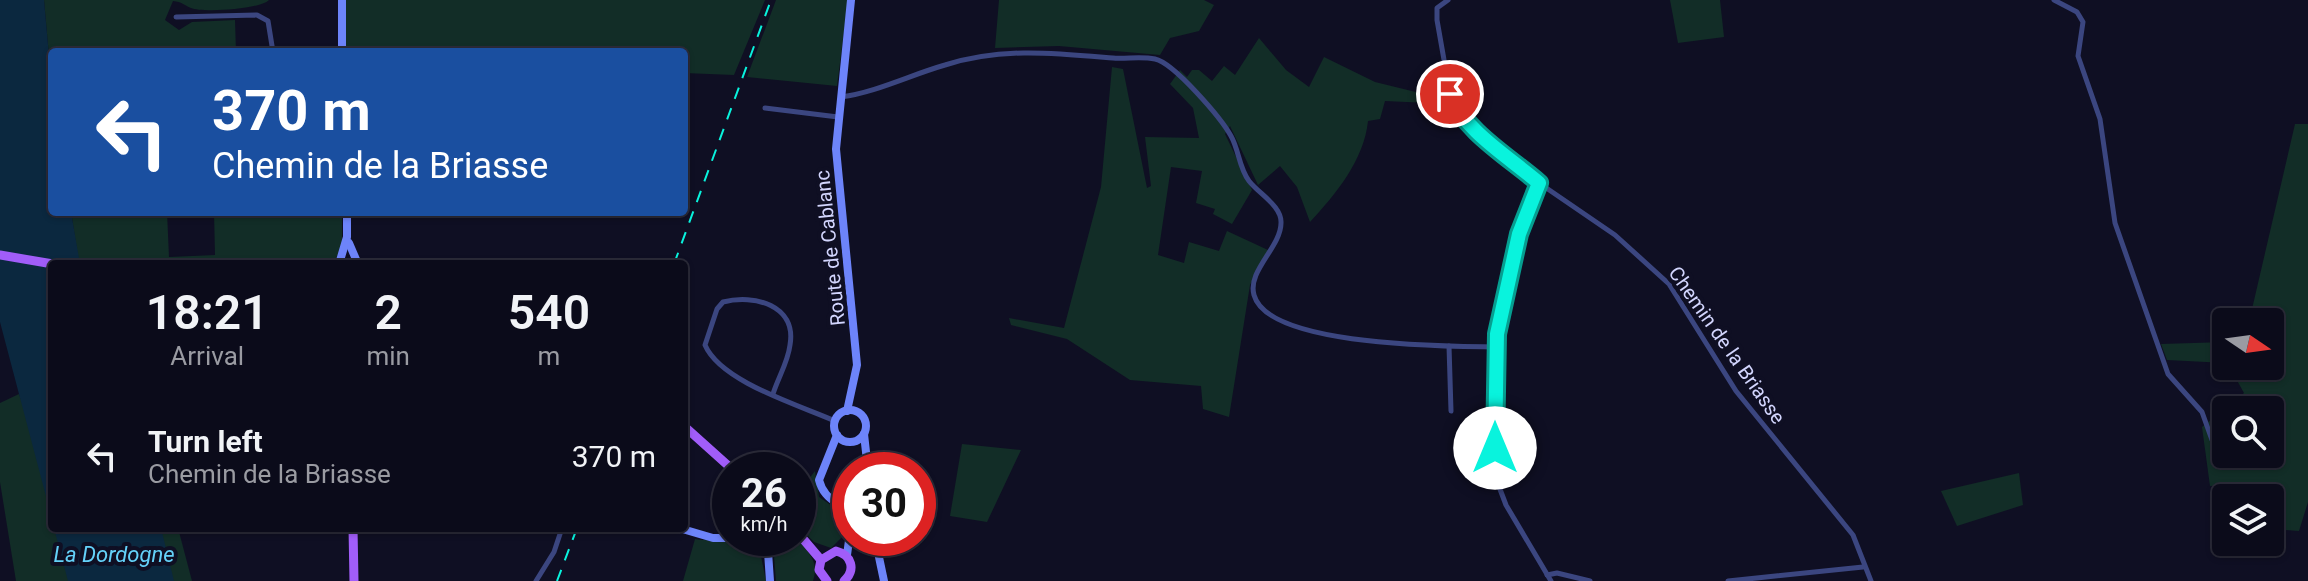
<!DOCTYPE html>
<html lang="en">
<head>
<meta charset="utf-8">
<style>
  body { margin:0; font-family:Roboto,sans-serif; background:#191927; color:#f1f3f6; height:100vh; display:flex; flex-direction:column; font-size:30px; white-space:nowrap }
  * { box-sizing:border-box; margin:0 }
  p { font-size:26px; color:#9a9ba2 }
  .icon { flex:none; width:44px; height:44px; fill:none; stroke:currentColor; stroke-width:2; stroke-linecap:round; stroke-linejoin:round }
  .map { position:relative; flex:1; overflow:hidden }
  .details { position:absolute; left:48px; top:260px; width:640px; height:272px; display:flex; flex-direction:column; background:#0b0b1a; border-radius:8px; box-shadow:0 2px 6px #0004,0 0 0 2px #2b2b39 }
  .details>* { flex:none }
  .guide { position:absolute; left:48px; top:48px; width:640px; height:168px; border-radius:8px; box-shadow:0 2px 6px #0004,0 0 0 2px #2b2b39; background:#1a4fa0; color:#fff; overflow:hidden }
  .needle { width:52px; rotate:103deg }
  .fabs { position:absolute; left:2212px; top:308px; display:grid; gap:16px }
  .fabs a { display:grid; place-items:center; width:72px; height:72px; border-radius:8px; background:#0b0b1a; box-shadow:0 2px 6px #0004,0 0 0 2px #2b2b39; font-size:40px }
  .speed { position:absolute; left:712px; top:452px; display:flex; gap:16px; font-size:40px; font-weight:700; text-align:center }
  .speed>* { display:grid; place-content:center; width:104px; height:104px; border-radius:50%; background:#0b0b1a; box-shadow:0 2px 6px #0004,0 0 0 2px #2b2b39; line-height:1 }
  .speed small { font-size:20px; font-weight:400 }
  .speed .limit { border:12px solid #d22; background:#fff; color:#111 }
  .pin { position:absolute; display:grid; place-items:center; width:68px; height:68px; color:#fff; margin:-34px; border:4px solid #fff; border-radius:50%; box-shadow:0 2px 8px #0007 }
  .me { position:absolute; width:88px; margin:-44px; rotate:0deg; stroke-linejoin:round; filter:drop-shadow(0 0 6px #0008) }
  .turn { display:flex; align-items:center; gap:28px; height:168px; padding:0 32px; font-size:36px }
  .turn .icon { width:104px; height:104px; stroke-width:2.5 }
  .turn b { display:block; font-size:56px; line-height:68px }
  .eta { display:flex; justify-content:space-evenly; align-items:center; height:136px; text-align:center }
  .eta b { font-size:48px; font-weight:600; line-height:56px }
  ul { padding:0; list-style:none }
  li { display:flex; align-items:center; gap:24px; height:120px; padding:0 32px }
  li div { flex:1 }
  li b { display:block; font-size:30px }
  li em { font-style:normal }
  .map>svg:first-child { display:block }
  .green { fill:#122d27; fill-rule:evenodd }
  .water { fill:#0b283f }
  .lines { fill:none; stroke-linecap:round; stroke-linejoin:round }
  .street { stroke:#3b4680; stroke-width:5 }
  .secondary { stroke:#6d84fa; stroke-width:8 }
  .primary { stroke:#a15df9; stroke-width:9 }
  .rail { stroke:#09f3dd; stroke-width:2; stroke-dasharray:12 10; stroke-linecap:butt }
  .route-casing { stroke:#069e90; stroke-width:20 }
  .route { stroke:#09f3dd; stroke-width:14 }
  .labels { text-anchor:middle; stroke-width:8; stroke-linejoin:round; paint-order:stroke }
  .street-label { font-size:20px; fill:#d2d5fd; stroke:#0f0f23 }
  .water-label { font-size:22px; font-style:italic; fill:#64d1f9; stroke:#0f0f23 }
</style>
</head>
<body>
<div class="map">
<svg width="2308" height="581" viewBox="0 0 2308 581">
  <rect width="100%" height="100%" fill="#0f0f23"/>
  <!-- green -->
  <g class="green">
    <path d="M44 0H269C261 9 203 13 191 8 184 5 182 2 173 1L165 20 179 30 192 22 235 20 236 52H52V90Z"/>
    <polygon points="346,0 765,0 734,75 684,73 684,52 346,52"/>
    <polygon points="776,0 848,0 837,86 747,77"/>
    <polygon points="999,0 1204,0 1214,5 1199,31 1170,38 1160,55 1059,46 995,48"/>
    <polygon points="1670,0 1720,0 1724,37 1678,43"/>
    <path d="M1259 38 1286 70 1309 87 1324 57 1375 82 1428 95V103L1385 101 1380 119 1368 121C1364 160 1336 194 1310 222L1297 187 1280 166 1258 185 1230 126 1225 134 1252 190 1232 224 1213 214 1215 209 1196 203 1202 171 1171 167 1158 255 1184 263 1189 242 1219 251 1227 231 1268 250 1250 285 1229 417 1203 409 1201 386 1130 380 1067 339 1011 325 1009 318 1064 328 1101 187 1112 67 1123 69 1147 188 1151 186 1145 137 1199 138 1193 108 1170 84 1180 70 1187 77 1192 70H1199L1212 81 1224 66 1235 75Z"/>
    <path d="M2295 124H2308V502L2299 531 2270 529V498H2248L2246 484 2210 486 2202 427 2244 393 2229 366H2270V322H2249ZM2226 410H2270V454H2226Z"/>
    <polygon points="71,212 167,212 169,257 215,255 214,212 342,212 342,249 332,264 83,264 79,263"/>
    <polygon points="2226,342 2226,363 2167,360 2161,344"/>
    <polygon points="19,394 52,488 52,528 65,528 79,581 16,581 0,482 0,403"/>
    <polygon points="962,444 1021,450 987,522 950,516"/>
    <polygon points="815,471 819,497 838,510 847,523 844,535 831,548 814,542 798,526 798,493"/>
    <polygon points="2019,473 2023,505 1957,526 1941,491"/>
    <polygon points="147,528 178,528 192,581 153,581"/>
    <path d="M796 538C808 551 820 562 813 581H776L774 556 764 539Z"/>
    <path d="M695 539C716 543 739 536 759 546L766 581H683Z"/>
  </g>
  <!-- water -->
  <g class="water">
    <polygon points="0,0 44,0 52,90 52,212 71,212 80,264 52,264 52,519 0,322"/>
    <polygon points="54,528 161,528 174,581 68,581"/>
  </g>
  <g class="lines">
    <!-- street -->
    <g class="street">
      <polyline points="1448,0 1437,8 1437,20 1450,94 1456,110 1539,183 1615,235 1669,284 1736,391 1853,535 1871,581"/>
      <polyline points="2054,0 2077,12 2083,22 2078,56 2100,119 2115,223 2168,374 2202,412 2212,440"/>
      <polyline points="176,17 257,15 268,21 273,52"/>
      <path d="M841 97C877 92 910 75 945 65 1002 47 1055 53 1113 58 1127 59 1141 56 1155 59 1174 63 1221 118 1231 136 1239 150 1239 168 1249 181 1259 194 1282 206 1281 223 1281 247 1247 271 1254 295 1268 347 1450 346 1495 347"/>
      <polyline points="765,108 838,117"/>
      <polyline points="1539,183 1519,234 1497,334 1495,476 1506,505 1551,581"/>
      <polyline points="1449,346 1451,411"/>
      <path d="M773 394C778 378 788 362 790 345 797 305 754 294 723 302L717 309 705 345C721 382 799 405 835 421"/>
      <polyline points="1547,575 1557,573 1590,581"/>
      <polyline points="536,581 554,552 562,528"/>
      <polyline points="1728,581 1863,567"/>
    </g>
    <!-- secondary -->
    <g class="secondary">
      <polyline points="342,0 342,52"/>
      <polyline points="349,243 358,264"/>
      <polyline points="339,264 347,237 347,212"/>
      <circle cx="850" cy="426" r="16"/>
      <polyline points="847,411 857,365 836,149 851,0"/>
      <polyline points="864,434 868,470"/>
      <path d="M837 435 819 480C825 504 845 501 850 522"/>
      <polyline points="679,528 713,538 730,538"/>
      <polyline points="755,538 768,552 770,581"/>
      <polyline points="875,538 884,581"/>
      <polyline points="847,555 850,533"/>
    </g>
    <!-- primary -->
    <g class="primary">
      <polyline points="0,255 53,264"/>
      <polyline points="344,264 353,264"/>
      <polyline points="684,426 733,470"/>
      <polyline points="353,528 354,581"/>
      <polyline points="798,533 821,560"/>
      <path d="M827 581 819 570 821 560 836 551C852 555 856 570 844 581"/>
    </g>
    <!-- rail -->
    <g class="rail">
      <polyline points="674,264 771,0"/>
      <polyline points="557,581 577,528"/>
    </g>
  </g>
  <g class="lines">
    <!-- route casing -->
    <g class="route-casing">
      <path id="route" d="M1450 94C1464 131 1509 157 1539 183L1519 234 1497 334 1495 448"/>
    </g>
    <!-- route -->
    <use href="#route" class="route"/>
  </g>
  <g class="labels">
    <!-- street labels -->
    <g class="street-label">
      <text transform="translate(830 248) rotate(-96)" y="7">Route de Cablanc</text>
      <text transform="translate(1727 345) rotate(55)" y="7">Chemin de la Briasse</text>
    </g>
    <!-- water labels -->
    <g class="water-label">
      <text x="114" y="562">La Dordogne</text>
    </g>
  </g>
</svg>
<div class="fabs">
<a><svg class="needle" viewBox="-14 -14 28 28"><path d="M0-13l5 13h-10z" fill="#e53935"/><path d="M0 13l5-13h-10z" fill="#9a9ba2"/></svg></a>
<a><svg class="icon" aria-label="search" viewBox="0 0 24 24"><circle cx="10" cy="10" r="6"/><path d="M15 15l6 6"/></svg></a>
<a><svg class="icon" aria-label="layers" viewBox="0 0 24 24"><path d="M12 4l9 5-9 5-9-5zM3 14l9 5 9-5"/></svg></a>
</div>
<div class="speed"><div>26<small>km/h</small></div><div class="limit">30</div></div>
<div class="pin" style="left:1450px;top:94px;background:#d93025"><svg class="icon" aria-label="arrive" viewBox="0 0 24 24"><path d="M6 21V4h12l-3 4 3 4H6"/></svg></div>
<svg class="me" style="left:1495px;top:448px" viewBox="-20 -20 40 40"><circle r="19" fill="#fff"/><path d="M0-13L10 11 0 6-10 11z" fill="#09f3dd"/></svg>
<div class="guide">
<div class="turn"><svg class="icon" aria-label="left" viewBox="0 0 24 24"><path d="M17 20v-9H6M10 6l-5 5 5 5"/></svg><div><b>370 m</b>Chemin de la Briasse</div></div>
</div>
<section class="details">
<div class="eta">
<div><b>18:21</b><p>Arrival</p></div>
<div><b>2</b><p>min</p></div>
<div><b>540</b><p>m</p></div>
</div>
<ul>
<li><svg class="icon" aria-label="left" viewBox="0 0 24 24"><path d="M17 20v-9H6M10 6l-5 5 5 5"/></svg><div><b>Turn left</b><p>Chemin de la Briasse</p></div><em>370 m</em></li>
</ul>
</section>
</div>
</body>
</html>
